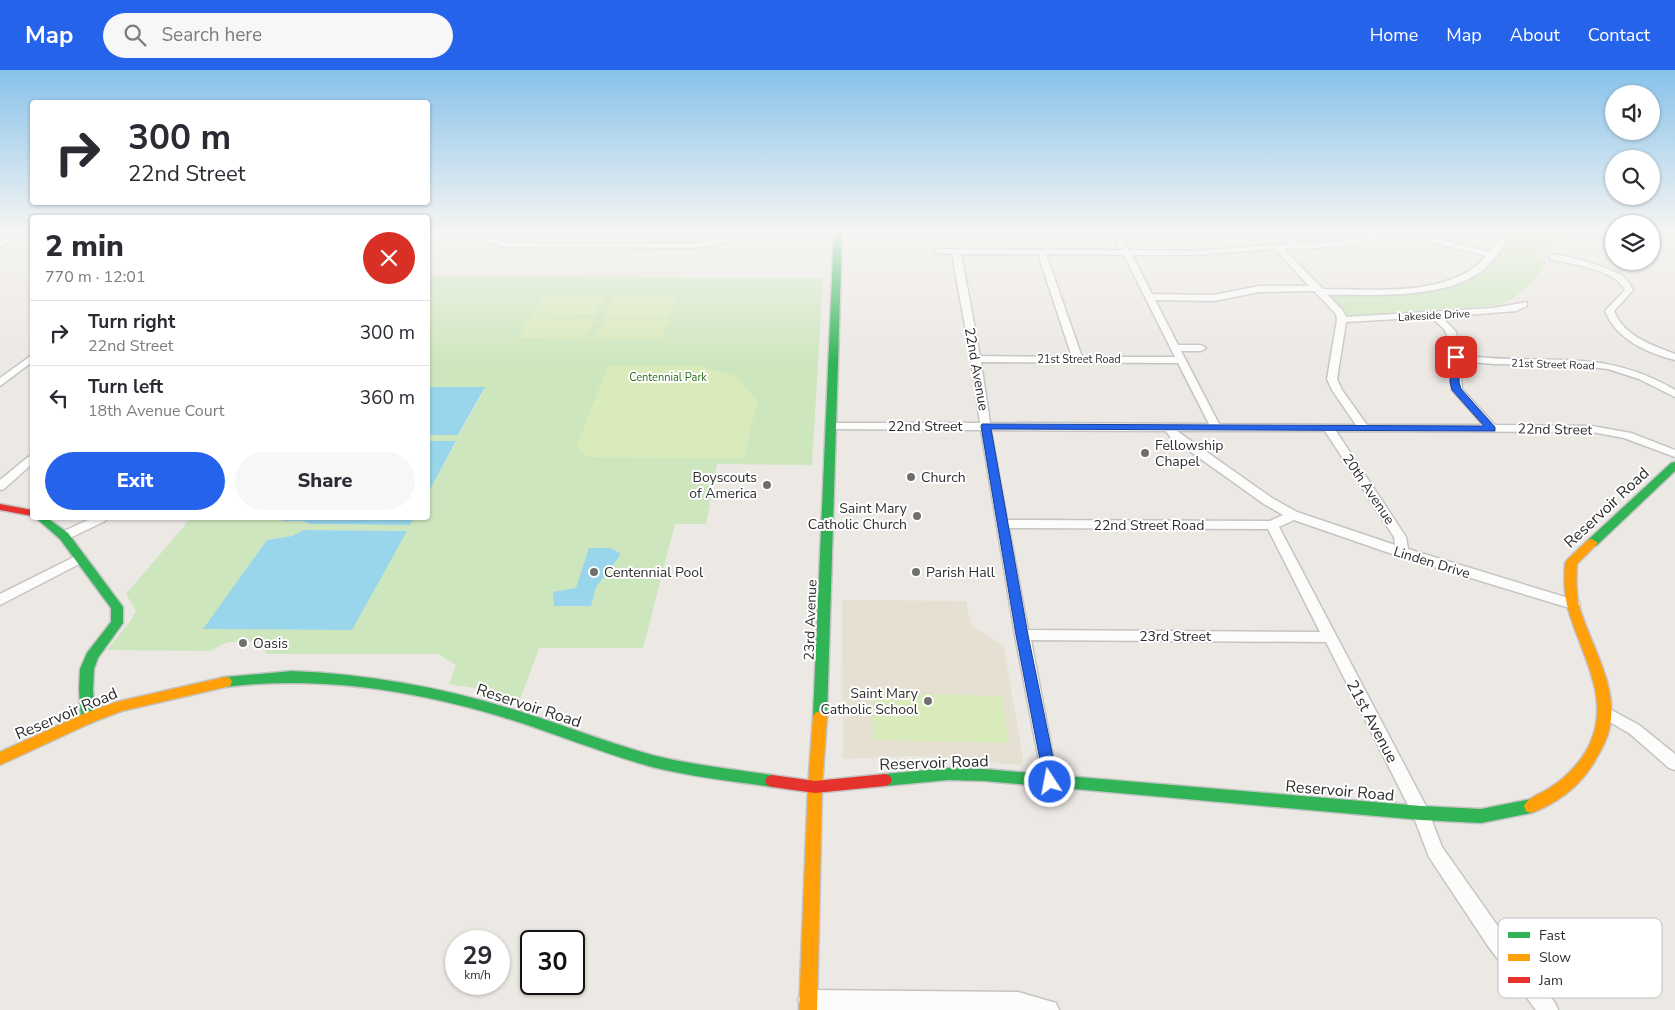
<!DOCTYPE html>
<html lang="en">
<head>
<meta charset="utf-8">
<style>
  body { margin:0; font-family:"Nunito Sans",sans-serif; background:#f7f7f7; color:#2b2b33; height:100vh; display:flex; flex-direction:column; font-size:19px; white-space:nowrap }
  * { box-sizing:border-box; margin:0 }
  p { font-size:16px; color:#7c7c81 }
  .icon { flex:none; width:28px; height:28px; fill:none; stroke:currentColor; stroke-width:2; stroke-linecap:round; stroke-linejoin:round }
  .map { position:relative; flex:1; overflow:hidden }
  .side { position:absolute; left:30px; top:145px; width:400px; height:305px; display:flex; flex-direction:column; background:#fff; border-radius:5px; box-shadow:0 1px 4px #0004 }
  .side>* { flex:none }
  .top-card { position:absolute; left:30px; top:30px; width:400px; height:105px; border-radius:5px; box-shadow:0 1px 4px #0004; background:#fff; color:#2b2b33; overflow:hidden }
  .buttons { position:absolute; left:1605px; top:15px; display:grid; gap:10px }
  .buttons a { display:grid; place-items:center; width:55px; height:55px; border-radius:50%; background:#fff; box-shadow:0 1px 4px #0004; font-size:25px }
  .speed { position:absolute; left:445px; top:860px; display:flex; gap:10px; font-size:25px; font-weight:700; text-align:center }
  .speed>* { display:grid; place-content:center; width:65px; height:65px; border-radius:50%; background:#fff; box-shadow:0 1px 4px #0004; line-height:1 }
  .speed small { font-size:12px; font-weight:400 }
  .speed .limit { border:2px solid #111; border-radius:8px; background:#fff; color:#111 }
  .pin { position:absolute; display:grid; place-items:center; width:42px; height:42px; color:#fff; margin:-21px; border-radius:10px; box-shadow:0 2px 8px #0006 }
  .me { position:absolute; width:55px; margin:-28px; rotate:349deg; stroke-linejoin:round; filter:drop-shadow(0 0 4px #0008) }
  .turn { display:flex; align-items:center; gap:18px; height:105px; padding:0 15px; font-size:22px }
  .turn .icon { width:65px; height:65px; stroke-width:2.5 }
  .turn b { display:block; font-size:35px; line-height:42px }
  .round { display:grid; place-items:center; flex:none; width:52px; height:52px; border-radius:26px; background:#f7f7f7 }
  .summary { display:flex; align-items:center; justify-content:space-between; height:85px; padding:0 15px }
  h1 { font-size:30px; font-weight:800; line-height:38px }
  .cta { display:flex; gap:10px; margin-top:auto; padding:10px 15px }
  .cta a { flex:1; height:58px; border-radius:30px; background:#2563eb; color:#fff; font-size:20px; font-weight:800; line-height:58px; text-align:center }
  .cta a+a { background:#f7f7f7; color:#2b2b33 }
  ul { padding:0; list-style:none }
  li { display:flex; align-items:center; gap:15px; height:65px; padding:0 15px; border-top:1px solid #e1e1e2 }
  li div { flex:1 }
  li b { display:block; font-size:19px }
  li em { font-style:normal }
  header { display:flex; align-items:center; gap:30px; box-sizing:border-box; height:70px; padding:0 25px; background:#2563eb; color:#fff }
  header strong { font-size:24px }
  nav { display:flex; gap:28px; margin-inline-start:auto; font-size:18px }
  .search { width:350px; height:45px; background:#f7f7f7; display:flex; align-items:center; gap:12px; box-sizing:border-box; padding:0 18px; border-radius:28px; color:#7c7c81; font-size:19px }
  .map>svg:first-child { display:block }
  .education { fill:#e6e0d3 }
  .green { fill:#cee6be; fill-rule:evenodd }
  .pitch { fill:#d9eabb }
  .water { fill:#99d6ec }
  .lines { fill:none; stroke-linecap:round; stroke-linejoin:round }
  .street-casing { stroke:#c5c4c5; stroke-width:3 }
  .fast-casing { stroke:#c5c4c5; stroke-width:3 }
  .slow-casing { stroke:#c5c4c5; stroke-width:3 }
  .jam-casing { stroke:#c5c4c5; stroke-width:3 }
  .street { fill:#fcfcfb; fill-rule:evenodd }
  .fast { fill:#30b455; fill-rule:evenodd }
  .slow { fill:#ff9f0a; fill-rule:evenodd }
  .jam { fill:#e5322d; fill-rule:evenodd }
  .route { fill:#2563eb; stroke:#184099 }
  .poi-dot { fill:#706f6e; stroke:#fff; stroke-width:2 }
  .labels { text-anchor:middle; stroke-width:4; stroke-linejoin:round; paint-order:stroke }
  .far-street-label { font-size:11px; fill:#2e2e2e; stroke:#fff }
  .far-park-label { font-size:11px; fill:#2c6e1b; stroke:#fff }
  .street-label { font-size:14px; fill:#2e2e2e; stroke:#fff }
  .poi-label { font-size:14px; fill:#2e2e2e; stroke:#fff; text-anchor:start }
  .near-street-label { font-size:16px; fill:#2e2e2e; stroke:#fff }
  .key { fill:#fff; stroke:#c0c0c0; stroke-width:1 }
  .key-label { font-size:14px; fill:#2e2e2e }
</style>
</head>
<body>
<header>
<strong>Map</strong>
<div class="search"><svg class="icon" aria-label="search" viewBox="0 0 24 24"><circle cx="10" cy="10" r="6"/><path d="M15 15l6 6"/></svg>Search here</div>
<nav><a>Home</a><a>Map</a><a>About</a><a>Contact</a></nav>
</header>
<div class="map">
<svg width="1675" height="940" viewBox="0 0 1675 940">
  <rect width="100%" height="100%" fill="#ece8e4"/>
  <!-- education -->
  <polygon class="education" points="842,530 966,531 971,555 1004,577 1023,690 1020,695 917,686 843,689"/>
  <!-- green -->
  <g class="green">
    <path d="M1511 162 1555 163 1550 182 1539 185 1547 191C1539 209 1518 228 1499 235L1350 247 1326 223C1367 222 1449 227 1480 202 1493 192 1502 174 1511 162Z"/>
    <path d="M428 206 823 208 812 395 717 394 706 454H675L643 578H539L520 630 480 619 449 614 456 595 438 584H267L259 572H228L210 581 107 580 131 550 136 541 126 524 191 448H285L283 451H303L310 454 409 455 414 448H428V423L456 372 428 371V365H459L485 318 428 317ZM304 460 406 461H407L266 470 292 466Z"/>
  </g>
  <!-- pitch -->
  <g class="pitch">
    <polygon points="542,226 604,227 595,246 531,246"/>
    <polygon points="614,227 675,227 669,247 605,247"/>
    <polygon points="530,247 595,248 585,269 519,268"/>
    <polygon points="605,248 669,248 662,269 596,269"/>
    <polygon points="608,296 697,296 736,306 758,332 750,359 745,388 588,387 576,377"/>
    <polygon points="872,623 1002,626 1009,673 873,670"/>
  </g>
  <!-- water -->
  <g class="water">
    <polygon points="428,317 485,317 458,365 428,365"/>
    <polygon points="428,371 456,371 428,423"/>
    <polygon points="285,448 414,448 410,455 310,454 303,451 282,451"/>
    <polygon points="304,460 407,461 352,560 203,559 267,470 292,466"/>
    <polygon points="589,478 610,478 620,483 619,487 596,517 591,536 554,536 553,522 576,518"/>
  </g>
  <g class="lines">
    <!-- street casing -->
    <g class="street-casing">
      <g id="street">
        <polygon points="15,162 24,162 0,178 0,172"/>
        <path d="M473 162C482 161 496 169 506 173L694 174 727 167 736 162H745L732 171 694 178 506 177 483 171Z"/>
        <path d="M1112 162H1120L1129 180 1193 181 1289 174 1278 162H1286L1298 173C1312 173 1328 173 1342 171 1358 169 1373 162 1389 162 1373 178 1308 178 1284 179L1323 219C1372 219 1451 228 1486 186L1400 164 1399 162H1411L1489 182 1505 162H1513C1505 175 1492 194 1479 203 1439 230 1374 224 1328 225L1343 241 1346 247 1493 238 1527 232V236L1516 241 1442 247 1456 262 1460 285C1540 297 1600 275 1675 320V327L1639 309 1608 299 1570 295 1494 294 1460 291 1462 319 1495 355 1592 356 1631 363 1675 380V387L1624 368 1592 362 1336 361 1406 467 1408 479 1578 531 1580 534 1578 537 1573 539 1398 486 1294 450 1279 457 1427 738 1442 777 1502 862 1555 933 1558 940H1536L1488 876 1429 787 1413 745 1326 572 1031 570 1058 712 1056 717 1050 719 1044 717 1015 565 981 360 831 359 826 356 831 353H980L971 289 952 184 938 183 934 181 935 179 1121 180ZM1275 179 1309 216H1259L1214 225 1152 224 1132 185H1193ZM961 184H1038L1072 287 980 286ZM1046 184 1124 185 1175 287H1082ZM1314 221 1336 244 1337 250 1327 309 1332 320 1356 355 1219 354 1181 281H1201L1206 278 1201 275H1178L1155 230 1214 231 1259 222ZM1431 247 1444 259 1449 269 1452 320 1483 355H1367L1342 320 1337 309 1346 252ZM981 292 1178 293 1209 354 990 353ZM991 360 1166 361 1170 367 1264 434 1283 445 1270 451 1007 450ZM1177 361H1325L1394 467 1395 475 1297 442 1272 428ZM1009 458 1268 459 1320 562 1028 560Z"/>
        <path d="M1550 185C1564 183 1609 198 1621 205 1627 209 1630 214 1633 220L1614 241C1624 266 1651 275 1675 284V290C1647 283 1616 269 1605 241L1625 220C1615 199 1570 194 1550 189Z"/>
        <polygon points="32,285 32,292 0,316 0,308"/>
        <polygon points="32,386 32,394 4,419 0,420 0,410 28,387"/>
        <polygon points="92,448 107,448 105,451 68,469 60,469 58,466 60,463"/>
        <polygon points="80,484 85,485 86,488 85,491 0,535 0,524"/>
        <polygon points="1606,637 1639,655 1675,684 1675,700 1669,698 1629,663 1601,647 1598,643 1601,639"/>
        <polygon points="808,920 1018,922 1056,933 1059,940 808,940 801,937 798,930 801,923"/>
      </g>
    </g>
    <!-- fast casing -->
    <g class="fast-casing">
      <g id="fast">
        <polygon points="834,162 842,162 827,647 825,651 820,653 815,651 813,647"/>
        <polygon points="1675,392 1675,401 1596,476 1588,476 1586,473 1588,470 1671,393"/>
        <polygon points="36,448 47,448 68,463 123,537 123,553 98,588 94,599 93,620 95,648 93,652 88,654 83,652 81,648 79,620 80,599 87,583 111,552 111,538 60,469"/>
        <path d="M292 601C367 604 440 617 512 639 559 653 605 672 652 685 691 695 732 699 772 705L777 707 779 711 777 715 772 717C732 711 692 707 652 697 605 684 559 665 512 650 419 621 323 605 225 617L220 616 218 612 220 608 225 607Z"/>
        <polygon points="948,698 984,699 1421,736 1481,739 1531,729 1536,731 1538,736 1536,741 1531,743 1481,753 1421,750 984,711 948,710 885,716 880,714 878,710 880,706 885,704"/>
      </g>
    </g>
    <!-- slow casing -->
    <g class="slow-casing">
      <g id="slow">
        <path d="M1592 469 1598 473 1577 494C1576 508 1576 523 1579 536 1590 574 1618 615 1610 656 1607 671 1600 682 1593 694 1579 717 1556 734 1531 743L1526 741 1524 736C1528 727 1543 723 1551 717 1567 707 1584 689 1591 671 1611 625 1578 579 1567 535 1564 521 1564 507 1565 493L1567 490 1588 470Z"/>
        <polygon points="225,607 230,608 232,612 230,616 122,641 93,652 0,695 0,682 83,644 116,632"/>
        <polygon points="820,641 825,643 827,647 822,717 817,940 799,940 808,717 813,647 815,643"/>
      </g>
    </g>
    <!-- jam casing -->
    <g class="jam-casing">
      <g id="jam">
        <polygon points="0,434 32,440 32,446 0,440"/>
        <polygon points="885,704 890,706 892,710 890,714 885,716 815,723 772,717 767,715 765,711 767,707 772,705 815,711"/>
      </g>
    </g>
    <!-- street -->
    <use href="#street" class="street"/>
    <!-- fast -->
    <use href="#fast" class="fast"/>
    <!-- slow -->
    <use href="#slow" class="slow"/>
    <!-- jam -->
    <use href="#jam" class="jam"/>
  </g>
  <!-- sky -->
  <linearGradient id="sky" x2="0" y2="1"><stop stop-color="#88c2ea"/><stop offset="0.55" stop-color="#f6f5f3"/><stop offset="1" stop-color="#f6f5f3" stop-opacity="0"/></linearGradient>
  <rect width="1675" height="293" fill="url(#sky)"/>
  <!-- route -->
  <polygon class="route" points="1456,284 1460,287 1459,312 1461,319 1495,357 1495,361 991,359 1028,565 1058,712 1056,716 1050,718 1045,716 1016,565 981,356 982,354 1484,356 1452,320 1450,312 1451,287"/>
  <!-- markers -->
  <g class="poi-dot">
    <circle cx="1145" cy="383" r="5"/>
    <circle cx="911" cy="407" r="5"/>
    <circle cx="767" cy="415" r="5"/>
    <circle cx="917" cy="446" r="5"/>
    <circle cx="594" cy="502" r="5"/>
    <circle cx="916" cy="502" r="5"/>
    <circle cx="243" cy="573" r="5"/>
    <circle cx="928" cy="631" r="5"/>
  </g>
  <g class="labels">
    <!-- far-street labels -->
    <g class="far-street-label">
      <text transform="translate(1434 245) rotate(-3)" y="4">Lakeside Drive</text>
      <text x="1079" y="293">21st Street Road</text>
      <text transform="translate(1553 294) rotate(2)" y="4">21st Street Road</text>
    </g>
    <!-- far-park labels -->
    <g class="far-park-label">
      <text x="668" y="311">Centennial Park</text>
    </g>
    <!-- street labels -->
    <g class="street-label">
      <text transform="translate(977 299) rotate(80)" y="5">22nd Avenue</text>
      <text x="925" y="361">22nd Street</text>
      <text transform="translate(1555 359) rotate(1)" y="5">22nd Street</text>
      <text transform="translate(1369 419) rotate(56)" y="5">20th Avenue</text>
      <text x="1149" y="460">22nd Street Road</text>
      <text transform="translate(1432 492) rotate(17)" y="5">Linden Drive</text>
      <text transform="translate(810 550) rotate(-88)" y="5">23rd Avenue</text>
      <text x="1175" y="571">23rd Street</text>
    </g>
    <!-- poi labels -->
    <g class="poi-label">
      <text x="1155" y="380">Fellowship<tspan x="1155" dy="16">Chapel</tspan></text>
      <text x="757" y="412" text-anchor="end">Boyscouts<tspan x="757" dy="16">of America</tspan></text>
      <text x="921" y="412">Church</text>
      <text x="907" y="443" text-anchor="end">Saint Mary<tspan x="907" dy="16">Catholic Church</tspan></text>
      <text x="604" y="507">Centennial Pool</text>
      <text x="926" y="507">Parish Hall</text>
      <text x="253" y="578">Oasis</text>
      <text x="918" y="628" text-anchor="end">Saint Mary<tspan x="918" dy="16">Catholic School</tspan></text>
    </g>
    <!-- near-street labels -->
    <g class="near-street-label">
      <text transform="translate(1606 437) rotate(-43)" y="6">Reservoir Road</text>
      <text transform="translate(529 635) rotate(18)" y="6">Reservoir Road</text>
      <text transform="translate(66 643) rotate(-23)" y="6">Reservoir Road</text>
      <text transform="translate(1373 651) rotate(62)" y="6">21st Avenue</text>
      <text transform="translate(934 692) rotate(-2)" y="6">Reservoir Road</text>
      <text transform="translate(1340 720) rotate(5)" y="6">Reservoir Road</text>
    </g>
  </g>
  <!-- legend -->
  <rect x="1498" y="848" width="164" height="80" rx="8" class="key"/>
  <rect x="1508" y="862" width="22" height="6" fill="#30b455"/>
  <rect x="1508" y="884" width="22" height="7" fill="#ff9f0a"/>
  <rect x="1508" y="907" width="22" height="6" fill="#e5322d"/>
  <g class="key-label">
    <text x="1539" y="870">Fast</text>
    <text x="1539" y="892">Slow</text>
    <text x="1539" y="915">Jam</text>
  </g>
</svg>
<div class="buttons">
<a><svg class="icon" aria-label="sound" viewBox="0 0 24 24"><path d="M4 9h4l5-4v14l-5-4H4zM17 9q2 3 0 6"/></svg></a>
<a><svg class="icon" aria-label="search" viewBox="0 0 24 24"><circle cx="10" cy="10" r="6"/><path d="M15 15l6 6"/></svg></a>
<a><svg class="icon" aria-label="layers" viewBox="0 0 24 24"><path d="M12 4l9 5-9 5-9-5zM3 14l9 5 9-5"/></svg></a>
</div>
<div class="speed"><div>29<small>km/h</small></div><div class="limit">30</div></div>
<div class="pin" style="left:1456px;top:287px;background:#d93025"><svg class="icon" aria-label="arrive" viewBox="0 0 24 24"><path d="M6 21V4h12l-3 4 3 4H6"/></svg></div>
<svg class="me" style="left:1050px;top:712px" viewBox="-20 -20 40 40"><circle r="17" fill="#2563eb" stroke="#fff" stroke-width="3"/><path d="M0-11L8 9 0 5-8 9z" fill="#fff"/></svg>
<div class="top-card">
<div class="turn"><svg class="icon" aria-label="right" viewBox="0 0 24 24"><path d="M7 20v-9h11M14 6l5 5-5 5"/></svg><div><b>300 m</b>22nd Street</div></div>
</div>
<section class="side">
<div class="summary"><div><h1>2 min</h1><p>770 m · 12:01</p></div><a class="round" style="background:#d93025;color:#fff"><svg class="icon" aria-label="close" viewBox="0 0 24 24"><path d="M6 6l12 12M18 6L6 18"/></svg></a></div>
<ul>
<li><svg class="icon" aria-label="right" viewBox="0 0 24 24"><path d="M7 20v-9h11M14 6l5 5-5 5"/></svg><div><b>Turn right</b><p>22nd Street</p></div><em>300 m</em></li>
<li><svg class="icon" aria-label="left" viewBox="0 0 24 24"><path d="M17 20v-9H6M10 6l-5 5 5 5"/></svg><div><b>Turn left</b><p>18th Avenue Court</p></div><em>360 m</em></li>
</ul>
<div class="cta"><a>Exit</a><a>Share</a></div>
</section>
</div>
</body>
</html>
